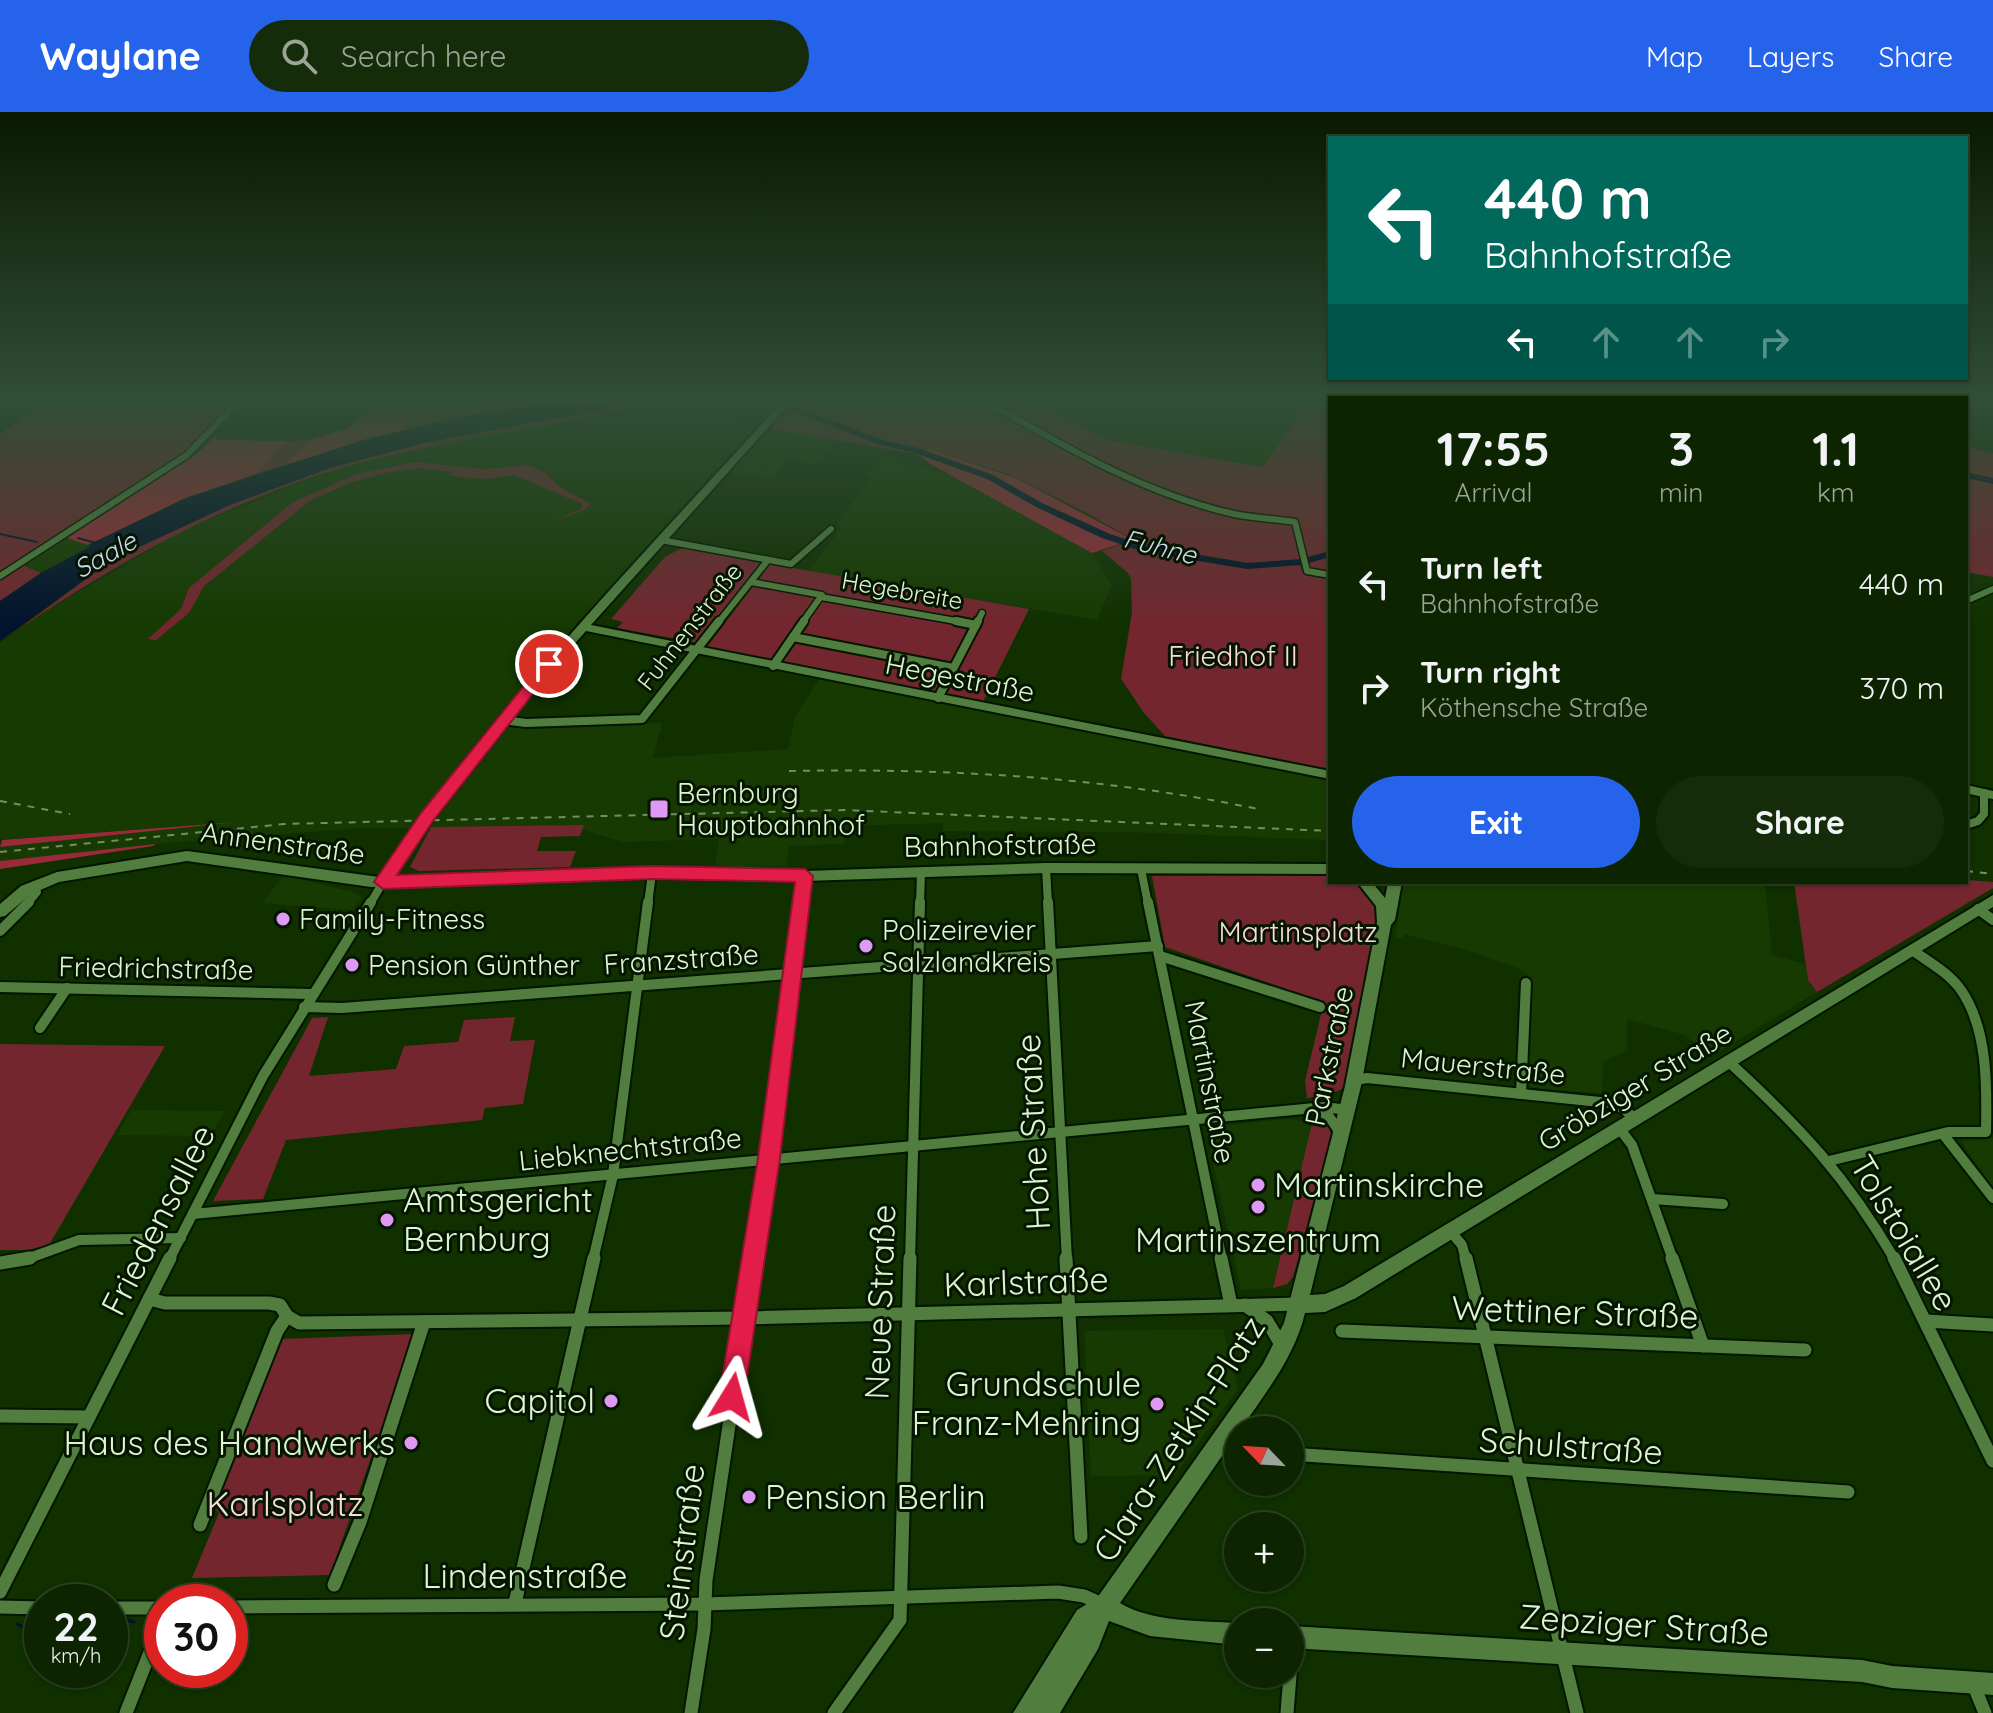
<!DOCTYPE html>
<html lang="en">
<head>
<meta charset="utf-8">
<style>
  body { margin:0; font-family:Quicksand,sans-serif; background:#152c0a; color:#f1f3f6; height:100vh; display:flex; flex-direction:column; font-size:30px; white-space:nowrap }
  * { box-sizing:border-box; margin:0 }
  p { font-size:26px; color:#9aa499 }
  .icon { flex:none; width:44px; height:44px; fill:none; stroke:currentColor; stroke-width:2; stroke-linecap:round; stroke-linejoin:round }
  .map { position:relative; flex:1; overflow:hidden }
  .details { position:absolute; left:1328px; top:284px; width:640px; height:488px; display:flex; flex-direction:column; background:#0c2400; border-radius:0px; box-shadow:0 2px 6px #0004,0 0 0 2px #2c4122 }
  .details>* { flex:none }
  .hud { position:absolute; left:1328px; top:24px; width:640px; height:244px; border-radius:0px; box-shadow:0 2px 6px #0004,0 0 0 2px #2c4122; background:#00695c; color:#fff; overflow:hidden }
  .needle { width:52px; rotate:295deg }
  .tools { position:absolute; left:1224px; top:1304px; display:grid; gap:16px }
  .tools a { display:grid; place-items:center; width:80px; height:80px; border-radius:50%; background:#0c2400; box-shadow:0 2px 6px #0004,0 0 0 2px #2c4122; font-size:40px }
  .speed { position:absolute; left:24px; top:1472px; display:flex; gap:16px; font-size:40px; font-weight:700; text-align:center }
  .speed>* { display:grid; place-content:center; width:104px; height:104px; border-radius:50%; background:#0c2400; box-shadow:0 2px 6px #0004,0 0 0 2px #2c4122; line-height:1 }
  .speed small { font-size:20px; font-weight:400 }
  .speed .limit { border:12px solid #d22; background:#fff; color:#111 }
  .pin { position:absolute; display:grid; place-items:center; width:68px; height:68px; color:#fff; margin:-34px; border:4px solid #fff; border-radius:50%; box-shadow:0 2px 8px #0007 }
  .me { position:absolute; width:88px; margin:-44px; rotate:8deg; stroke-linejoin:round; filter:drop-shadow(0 0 6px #0008) }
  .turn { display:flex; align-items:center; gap:28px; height:168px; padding:0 24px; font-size:36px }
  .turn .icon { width:104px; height:104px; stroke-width:2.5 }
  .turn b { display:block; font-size:56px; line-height:68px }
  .lanes { display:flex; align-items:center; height:76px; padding:0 24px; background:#0003; justify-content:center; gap:40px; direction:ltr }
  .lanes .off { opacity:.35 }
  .eta { display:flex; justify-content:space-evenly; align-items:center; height:136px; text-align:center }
  .eta b { font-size:48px; font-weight:800; line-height:56px }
  .button { display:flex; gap:16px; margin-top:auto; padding:16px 24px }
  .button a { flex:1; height:92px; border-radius:48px; background:#2563eb; color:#fff; font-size:32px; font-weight:800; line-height:92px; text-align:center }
  .button a+a { background:#152c0a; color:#f1f3f6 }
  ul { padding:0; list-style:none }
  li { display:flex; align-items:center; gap:24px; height:104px; padding:0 24px }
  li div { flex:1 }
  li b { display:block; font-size:30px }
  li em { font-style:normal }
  header { display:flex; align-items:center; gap:48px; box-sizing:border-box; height:112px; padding:0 40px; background:#2563eb; color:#fff }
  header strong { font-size:38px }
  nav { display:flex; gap:44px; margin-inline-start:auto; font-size:28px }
  .search { width:560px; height:72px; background:#152c0a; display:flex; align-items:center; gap:20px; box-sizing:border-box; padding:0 28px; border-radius:44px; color:#9aa499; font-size:30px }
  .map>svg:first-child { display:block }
  .built { fill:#163a02 }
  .green { fill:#74262f }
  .forest { fill:#9a2a3a }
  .water { fill:#02132d }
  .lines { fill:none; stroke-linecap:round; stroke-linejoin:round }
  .stream-far1 { stroke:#02132d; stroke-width:2 }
  .stream { stroke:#02132d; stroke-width:3 }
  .river { fill:#02132d; fill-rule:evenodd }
  .street-far3-casing { stroke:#021600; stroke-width:9 }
  .street-far2-casing { stroke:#021600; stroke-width:12 }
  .street-far1-casing { stroke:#021600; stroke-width:14 }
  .street-casing { stroke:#021600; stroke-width:17 }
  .secondary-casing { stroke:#021600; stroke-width:4 }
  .street-far3 { stroke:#517e3f; stroke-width:6 }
  .street-far2 { stroke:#517e3f; stroke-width:8 }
  .street-far1 { stroke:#517e3f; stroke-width:10 }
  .street { stroke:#517e3f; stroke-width:13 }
  .secondary { fill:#517e3f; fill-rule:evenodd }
  .rail { stroke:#728e65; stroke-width:2; stroke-dasharray:7 7; stroke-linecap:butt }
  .route { fill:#e11d48; stroke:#92132f; stroke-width:2 }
  .poi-dot { fill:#dd99f4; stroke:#051500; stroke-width:3 }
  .labels { text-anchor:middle; stroke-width:6; stroke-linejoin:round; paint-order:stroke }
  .far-street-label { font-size:24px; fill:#dcf5d3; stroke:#051500 }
  .far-water-label { font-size:26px; font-style:italic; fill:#c8d8ee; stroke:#051500 }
  .park-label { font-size:28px; fill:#fadbdb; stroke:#051500 }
  .street-label { font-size:28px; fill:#dcf5d3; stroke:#051500 }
  .poi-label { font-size:28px; fill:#dcf5d3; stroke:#051500; text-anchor:start }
  .near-street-label { font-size:34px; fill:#dcf5d3; stroke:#051500 }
  .near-poi-label { font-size:34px; fill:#dcf5d3; stroke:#051500; text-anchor:start }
  .near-park-label { font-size:34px; fill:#fadbdb; stroke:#051500 }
</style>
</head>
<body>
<header>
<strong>Waylane</strong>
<div class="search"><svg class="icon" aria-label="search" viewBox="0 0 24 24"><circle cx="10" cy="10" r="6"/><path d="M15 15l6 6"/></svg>Search here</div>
<nav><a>Map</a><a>Layers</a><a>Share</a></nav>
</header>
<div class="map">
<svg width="1993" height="1601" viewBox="0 0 1993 1601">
  <rect width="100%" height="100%" fill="#103000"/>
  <!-- built -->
  <g class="built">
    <polygon points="1059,290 1303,290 1295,309 1262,355 1108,328 1054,298"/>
    <polygon points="628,297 762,306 579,509 421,702 443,699 509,615 662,611 653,646 788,637 795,605 819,567 1330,667 1330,728 1125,720 943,719 942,711 846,714 844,732 789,734 786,754 737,755 715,753 719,727 623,730 580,717 360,716 156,732 0,749 0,735 223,711 0,728 0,531 53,495 186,417 332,359 420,336"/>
    <polygon points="771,317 838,327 818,352 789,347 772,368 730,361"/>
    <polygon points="882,344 953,365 1092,441 1112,473 1097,508 809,459 841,416 837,411 870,368 866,362"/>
    <polygon points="67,426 93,433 41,461 23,454"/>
    <polygon points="284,763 357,781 362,786 353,798 262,791"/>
    <polygon points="1403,770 1765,770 1772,843 1806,852 1808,868 1817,880 1710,945 1685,923 1627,907 1627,938 1603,950 1602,981 1529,976 1532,873 1529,864 1518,856 1460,836 1404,822 1403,827 1395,825"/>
    <polygon points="131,998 224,999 211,1024 117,1023"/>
    <polygon points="1289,1007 1313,1012 1273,1176 1241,1178 1205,1015"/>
    <polygon points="1993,1027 1993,1077 1961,1029"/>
    <polygon points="1223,1217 1238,1277 1175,1363 1091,1364 1084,1219"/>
  </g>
  <!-- green -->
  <g class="green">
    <polygon points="40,290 248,290 195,337 24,454 41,461 0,489 0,323"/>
    <polygon points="394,290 422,290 432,300 460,305 405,318 406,303"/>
    <path d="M639 290H664L663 293C619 297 575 309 531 316 465 328 399 339 335 358 214 395 102 458 0 531L113 447 232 392 330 356 424 331Z"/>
    <polygon points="796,290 880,292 881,290 980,290 1037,321 1037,318 993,290 1059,290 1054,298 1108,328 1262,355 1295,309 1303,290 1330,290 1330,462 1310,458 1307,451 1299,451 1302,459 1330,464 1330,658 1165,624 1144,601 1121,567 1132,500 1131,467 1128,461 1102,439 1123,432 1131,436 1255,452 1142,433 1085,400 1011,363 929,337 917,342 771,317 780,301"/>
    <polygon points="309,328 285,353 256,362 287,329"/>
    <polygon points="1966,335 1993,341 1993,465 1966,460"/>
    <polygon points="416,350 485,357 528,353 545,360 560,375 591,392 582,399 551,410 581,397 583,392 514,363 486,367 449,364 452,360 420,356 395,359 352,370 311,388 204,474 189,501 156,528 148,527 181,497 189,476 293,390 357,362"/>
    <polygon points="684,435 760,451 699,531 617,516 623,510 611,507 665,445"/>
    <polygon points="770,452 1029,497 983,590 706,536"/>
    <polygon points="584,713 580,724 541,725 537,739 576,739 570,755 419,759 410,755 431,715"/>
    <path d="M1327 762 1330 763V770C1355 770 1370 775 1377 802L1344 976 1329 983 1307 986 1305 969 1324 890 1165 835 1152 764Z"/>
    <polygon points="1966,768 1993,770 1993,776 1817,880 1808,868 1794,770"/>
    <polygon points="328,905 309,964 396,957 404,934 458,930 464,908 515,905 510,929 535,928 523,992 485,996 482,1008 286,1028 263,1087 213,1089 312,906"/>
    <polygon points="0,932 165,934 49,1133 27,1138 0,1138"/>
    <polygon points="1314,1003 1325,1007 1332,1024 1293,1165 1287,1172 1273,1176"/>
    <polygon points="414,1222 330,1463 192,1466 219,1401 213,1395 282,1227"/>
  </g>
  <!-- forest -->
  <g class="forest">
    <polygon points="379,290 394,290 406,303 405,318 285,353 309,328 348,316"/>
    <path d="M422 290H547C511 297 452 319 422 290Z"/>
    <polygon points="215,324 217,328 287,329 256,362 186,386 88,433 67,426 197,342"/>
    <polygon points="929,337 1016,366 1133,428 1092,441 930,352 917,342"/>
    <polygon points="237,710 0,735 2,728"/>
    <polygon points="156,732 153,734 0,757 0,749"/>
  </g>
  <!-- water -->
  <polygon class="water" points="547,290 642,290 424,331 330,356 232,392 113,447 0,529 0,489 41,461 91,434 88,433 186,386 363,328 460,305"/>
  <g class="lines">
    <!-- stream-far1 -->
    <g class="stream-far1">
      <polyline points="1966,378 1967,381"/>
      <polyline points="0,422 37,430"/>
      <polyline points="78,426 96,431"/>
    </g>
    <!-- stream -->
    <g class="stream">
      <polyline points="110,1506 117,1504 134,1510"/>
      <polyline points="17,1512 23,1515 42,1509"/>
    </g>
    <!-- river -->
    <g class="river">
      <polygon points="770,290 781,290 886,329 918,336 993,363 1042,391 1110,422 1150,435 1247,451 1301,447 1330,439 1330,445 1302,453 1247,457 1144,440 1102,426 1036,395 987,367 912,340 880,333"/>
      <polygon points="1966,360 1993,366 1993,372 1966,366"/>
    </g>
    <!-- street-far3 casing -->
    <g class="street-far3-casing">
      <g id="street-far3">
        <path d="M987 290C1065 335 1145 382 1234 402 1254 406 1275 407 1295 410L1307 459 1330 463"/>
        <polyline points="661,428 791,452 831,417"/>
        <polyline points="0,464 187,343 238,290"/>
        <polyline points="751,470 822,483 802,511"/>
        <polyline points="821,485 967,511"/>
        <polyline points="1966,489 1993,477"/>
        <polyline points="718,511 768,448"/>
        <polyline points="977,511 982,501"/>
      </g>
    </g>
    <!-- street-far2 casing -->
    <g class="street-far2-casing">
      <g id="street-far2">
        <polyline points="956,509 976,513"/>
        <polyline points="793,525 953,556"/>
        <polyline points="773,554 804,509"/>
        <polyline points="938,586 978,509"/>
        <polyline points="503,608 526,611 642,607 719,509"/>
        <polyline points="1966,677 1993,683"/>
        <polyline points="1966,713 1978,709 1984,702 1984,681"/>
        <polyline points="1046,756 1048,792"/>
        <polyline points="1141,757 1148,792"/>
        <polyline points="27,792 37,780 35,773"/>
        <polyline points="370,792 383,770"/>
        <polyline points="648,792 652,761"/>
        <polyline points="801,792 805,764"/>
        <polyline points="920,792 921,760"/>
      </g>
    </g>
    <!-- street-far1 casing -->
    <g class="street-far1-casing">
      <g id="street-far1">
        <polyline points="1048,790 1067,1148"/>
        <polyline points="1148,790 1222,1148"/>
        <polyline points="1978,797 1993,808"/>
        <polyline points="0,819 29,790"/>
        <polyline points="1160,844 1320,895"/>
        <polyline points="0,875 312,882"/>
        <polyline points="304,895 342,896 1158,834"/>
        <polyline points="40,916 67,876"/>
        <path d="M1729 950C1800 1015 1846 1064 1895 1148"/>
        <polyline points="1355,968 1367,966 1610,991 1624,997 1636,1008"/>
        <polyline points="1521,982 1526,871"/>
        <polyline points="1315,998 1328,1003 1341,1022"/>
        <polyline points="1620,1017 1632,1033 1673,1148"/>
        <polyline points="1943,1022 1993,1086"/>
        <path d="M1829 1049 1948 1020H1986C1987 975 1988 917 1961 878 1949 861 1929 850 1912 838"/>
        <polyline points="1652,1087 1723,1092"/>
        <polyline points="193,1102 1325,995 1347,998"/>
        <polyline points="1451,1120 1462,1133 1466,1148"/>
        <polyline points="24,1148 79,1128 181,1126"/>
        <polyline points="169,1148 263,964 371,790"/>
        <polyline points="593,1148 613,1063 648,790"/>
        <polyline points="754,1148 802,790"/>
        <polyline points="910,1148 920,790"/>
      </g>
    </g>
    <!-- street casing -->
    <g class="street-casing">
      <g id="street">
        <polyline points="1066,1146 1081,1425"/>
        <polyline points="1221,1146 1231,1193"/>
        <polyline points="1466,1146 1577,1601"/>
        <polyline points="1672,1146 1703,1234"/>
        <polyline points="1894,1146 1993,1349"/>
        <polyline points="0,1151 30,1146"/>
        <polyline points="149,1187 165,1191 269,1191 280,1193 287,1204 299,1211 744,1206 1299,1192"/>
        <polyline points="1245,1193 1267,1209 1282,1234"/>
        <polyline points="1926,1209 1993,1213"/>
        <polyline points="1342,1219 1805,1238"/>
        <polyline points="0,1304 89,1305"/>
        <polyline points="1290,1342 1848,1380"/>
        <polyline points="200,1413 277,1219 287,1204"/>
        <polyline points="334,1473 360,1410 424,1210"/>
        <polyline points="0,1480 170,1146"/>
        <polyline points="515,1491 594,1146"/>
        <polyline points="0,1495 42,1496"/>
        <polyline points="230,1495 705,1492 1058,1480 1084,1484 1104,1493"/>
        <polyline points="110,1496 162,1496"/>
        <polyline points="1974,1574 1985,1601"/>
        <polyline points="126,1601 162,1510"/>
        <polyline points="691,1601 704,1517 706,1468 754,1146"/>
        <polyline points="834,1601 900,1508 910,1146"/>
        <polyline points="1287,1601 1293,1526"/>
      </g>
    </g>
    <!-- secondary casing -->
    <g class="secondary-casing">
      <g id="secondary">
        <path d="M782 290H791L591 513 1330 659V667L586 519C516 596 452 678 394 764L652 756 805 759 1046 751 1330 752V762L1046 761 805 769 652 766 371 775 187 749 59 770 31 782 5 804 0 805V792L21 774 57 760 187 739 379 765C497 592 642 444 782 290Z"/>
        <path d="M1357 770H1372L1385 786 1388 770H1402L1395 808 1391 813 1361 974 1310 1183 1325 1182 1344 1174 1993 783V795L1356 1186 1325 1200 1305 1201C1295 1244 1265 1282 1240 1318H1238V1321L1120 1491C1150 1510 1203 1509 1238 1511V1533L1150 1524 1109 1509 1098 1537 1060 1601H1013L1077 1498 1097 1486 1263 1252 1284 1211 1345 974 1377 810 1376 794Z"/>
        <polygon points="1290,1514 1862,1548 1892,1554 1993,1561 1993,1583 1892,1576 1862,1570 1290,1536"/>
      </g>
    </g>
    <!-- street-far3 -->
    <use href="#street-far3" class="street-far3"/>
    <!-- street-far2 -->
    <use href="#street-far2" class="street-far2"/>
    <!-- street-far1 -->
    <use href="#street-far1" class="street-far1"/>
    <!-- street -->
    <use href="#street" class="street"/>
    <!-- secondary -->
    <use href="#secondary" class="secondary"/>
    <!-- rail -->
    <g class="rail">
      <path d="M789 659C947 656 1103 665 1258 697"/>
      <polyline points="0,689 70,702"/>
      <polyline points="0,740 284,712 844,698 1330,719"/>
      <polyline points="1966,759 1993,762"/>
    </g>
  </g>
  <!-- sky -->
  <linearGradient id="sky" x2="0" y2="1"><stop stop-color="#091a00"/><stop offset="0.56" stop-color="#314e37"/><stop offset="1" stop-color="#314e37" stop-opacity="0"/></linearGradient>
  <rect width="1993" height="514" fill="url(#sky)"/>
  <!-- route -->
  <polygon class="route" points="549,547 556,552 554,555 433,709 397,763 652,754 805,757 813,764 780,1046 744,1285 740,1294 732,1297 723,1294 719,1285 758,1046 795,770 652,767 383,777 374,770 421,701 544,549"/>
  <!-- markers -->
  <g class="poi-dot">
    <rect x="649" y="687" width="20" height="20" rx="4"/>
    <circle cx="283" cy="807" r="8"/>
    <circle cx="866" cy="834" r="8"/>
    <circle cx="352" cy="853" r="8"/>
    <circle cx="1258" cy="1073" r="8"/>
    <circle cx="1258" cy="1095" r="8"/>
    <circle cx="387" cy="1108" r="8"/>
    <circle cx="611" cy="1289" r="8"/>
    <circle cx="1157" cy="1292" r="8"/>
    <circle cx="411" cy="1331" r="8"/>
    <circle cx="749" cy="1385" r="8"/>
  </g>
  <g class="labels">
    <!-- far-street labels -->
    <g class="far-street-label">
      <text transform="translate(902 479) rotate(10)" y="8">Hegebreite</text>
      <text transform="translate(690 515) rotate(-52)" y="8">Fuhnenstraße</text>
    </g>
    <!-- far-water labels -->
    <g class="far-water-label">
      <text transform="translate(1160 435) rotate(14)" y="9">Fuhne</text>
      <text transform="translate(105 443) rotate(-29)" y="9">Saale</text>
    </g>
    <!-- park labels -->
    <g class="park-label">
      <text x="1233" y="554">Friedhof II</text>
      <text x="1298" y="830">Martinsplatz</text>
    </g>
    <!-- street labels -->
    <g class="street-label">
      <text transform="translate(960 566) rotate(11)" y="10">Hegestraße</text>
      <text transform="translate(283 731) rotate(8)" y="10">Annenstraße</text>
      <text transform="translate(1000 733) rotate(-1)" y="10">Bahnhofstraße</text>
      <text transform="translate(681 847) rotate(-4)" y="10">Franzstraße</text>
      <text transform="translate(156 856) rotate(1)" y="10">Friedrichstraße</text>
      <text transform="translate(1329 944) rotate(-78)" y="10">Parkstraße</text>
      <text transform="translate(1483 954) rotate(6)" y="10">Mauerstraße</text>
      <text transform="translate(1210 970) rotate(79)" y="10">Martinstraße</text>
      <text transform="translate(1635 975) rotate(-31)" y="10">Gröbziger Straße</text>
      <text transform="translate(630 1037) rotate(-6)" y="10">Liebknechtstraße</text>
    </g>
    <!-- poi labels -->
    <g class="poi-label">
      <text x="677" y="691">Bernburg<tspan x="677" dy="32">Hauptbahnhof</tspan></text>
      <text x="299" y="817">Family-Fitness</text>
      <text x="882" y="828">Polizeirevier<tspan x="882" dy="32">Salzlandkreis</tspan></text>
      <text x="368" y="863">Pension Günther</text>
    </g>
    <!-- near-street labels -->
    <g class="near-street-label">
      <text transform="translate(1033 1020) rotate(-93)" y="12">Hohe Straße</text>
      <text transform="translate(158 1108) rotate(-63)" y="12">Friedensallee</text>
      <text transform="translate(1904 1121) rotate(59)" y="12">Tolstoiallee</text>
      <text transform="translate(1026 1170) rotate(-2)" y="12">Karlstraße</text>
      <text transform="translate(880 1190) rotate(-88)" y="12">Neue Straße</text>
      <text transform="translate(1575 1200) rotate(2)" y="12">Wettiner Straße</text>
      <text transform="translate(1179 1327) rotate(-57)" y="12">Clara-Zetkin-Platz</text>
      <text transform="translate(1571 1334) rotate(4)" y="12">Schulstraße</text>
      <text transform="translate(682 1440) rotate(-83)" y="12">Steinstraße</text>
      <text x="525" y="1476">Lindenstraße</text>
      <text transform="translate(1644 1513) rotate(4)" y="12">Zepziger Straße</text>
    </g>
    <!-- near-poi labels -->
    <g class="near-poi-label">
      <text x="1274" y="1085">Martinskirche</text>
      <text x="403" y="1100">Amtsgericht<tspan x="403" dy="39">Bernburg</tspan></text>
      <text x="1258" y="1140" text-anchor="middle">Martinszentrum</text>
      <text x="1141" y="1284" text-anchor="end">Grundschule<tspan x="1141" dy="39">Franz-Mehring</tspan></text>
      <text x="595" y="1301" text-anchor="end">Capitol</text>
      <text x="395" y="1343" text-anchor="end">Haus des Handwerks</text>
      <text x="765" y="1397">Pension Berlin</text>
    </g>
    <!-- near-park labels -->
    <g class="near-park-label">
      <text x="285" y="1404">Karlsplatz</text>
    </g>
  </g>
</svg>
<div class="tools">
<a><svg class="needle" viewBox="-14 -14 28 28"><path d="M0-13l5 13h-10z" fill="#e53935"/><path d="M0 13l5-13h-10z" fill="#9aa499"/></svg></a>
<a>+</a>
<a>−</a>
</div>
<div class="speed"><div>22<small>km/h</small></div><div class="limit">30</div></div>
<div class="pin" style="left:549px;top:552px;background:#d93025"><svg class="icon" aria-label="arrive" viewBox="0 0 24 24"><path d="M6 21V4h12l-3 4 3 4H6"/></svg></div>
<svg class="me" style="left:732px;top:1285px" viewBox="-20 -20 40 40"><path d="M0-17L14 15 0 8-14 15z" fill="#e11d48" stroke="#fff" stroke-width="4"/></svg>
<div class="hud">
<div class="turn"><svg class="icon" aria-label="left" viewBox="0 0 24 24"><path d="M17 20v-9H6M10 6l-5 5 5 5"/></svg><div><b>440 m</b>Bahnhofstraße</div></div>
<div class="lanes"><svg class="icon" aria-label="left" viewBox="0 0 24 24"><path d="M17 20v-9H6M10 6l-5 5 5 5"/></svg><svg class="icon off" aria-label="ahead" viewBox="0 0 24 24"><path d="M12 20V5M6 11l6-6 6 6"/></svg><svg class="icon off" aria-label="ahead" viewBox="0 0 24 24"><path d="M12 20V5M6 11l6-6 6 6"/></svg><svg class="icon off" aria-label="right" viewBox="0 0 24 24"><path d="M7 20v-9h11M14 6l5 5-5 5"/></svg></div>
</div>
<section class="details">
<div class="eta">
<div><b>17:55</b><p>Arrival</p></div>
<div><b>3</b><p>min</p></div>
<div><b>1.1</b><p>km</p></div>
</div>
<ul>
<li><svg class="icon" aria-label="left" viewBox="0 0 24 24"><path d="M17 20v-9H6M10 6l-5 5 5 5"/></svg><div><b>Turn left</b><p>Bahnhofstraße</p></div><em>440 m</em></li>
<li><svg class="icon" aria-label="right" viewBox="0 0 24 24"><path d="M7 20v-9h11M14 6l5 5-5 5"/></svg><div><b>Turn right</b><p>Köthensche Straße</p></div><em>370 m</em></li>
</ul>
<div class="button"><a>Exit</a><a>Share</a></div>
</section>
</div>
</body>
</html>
